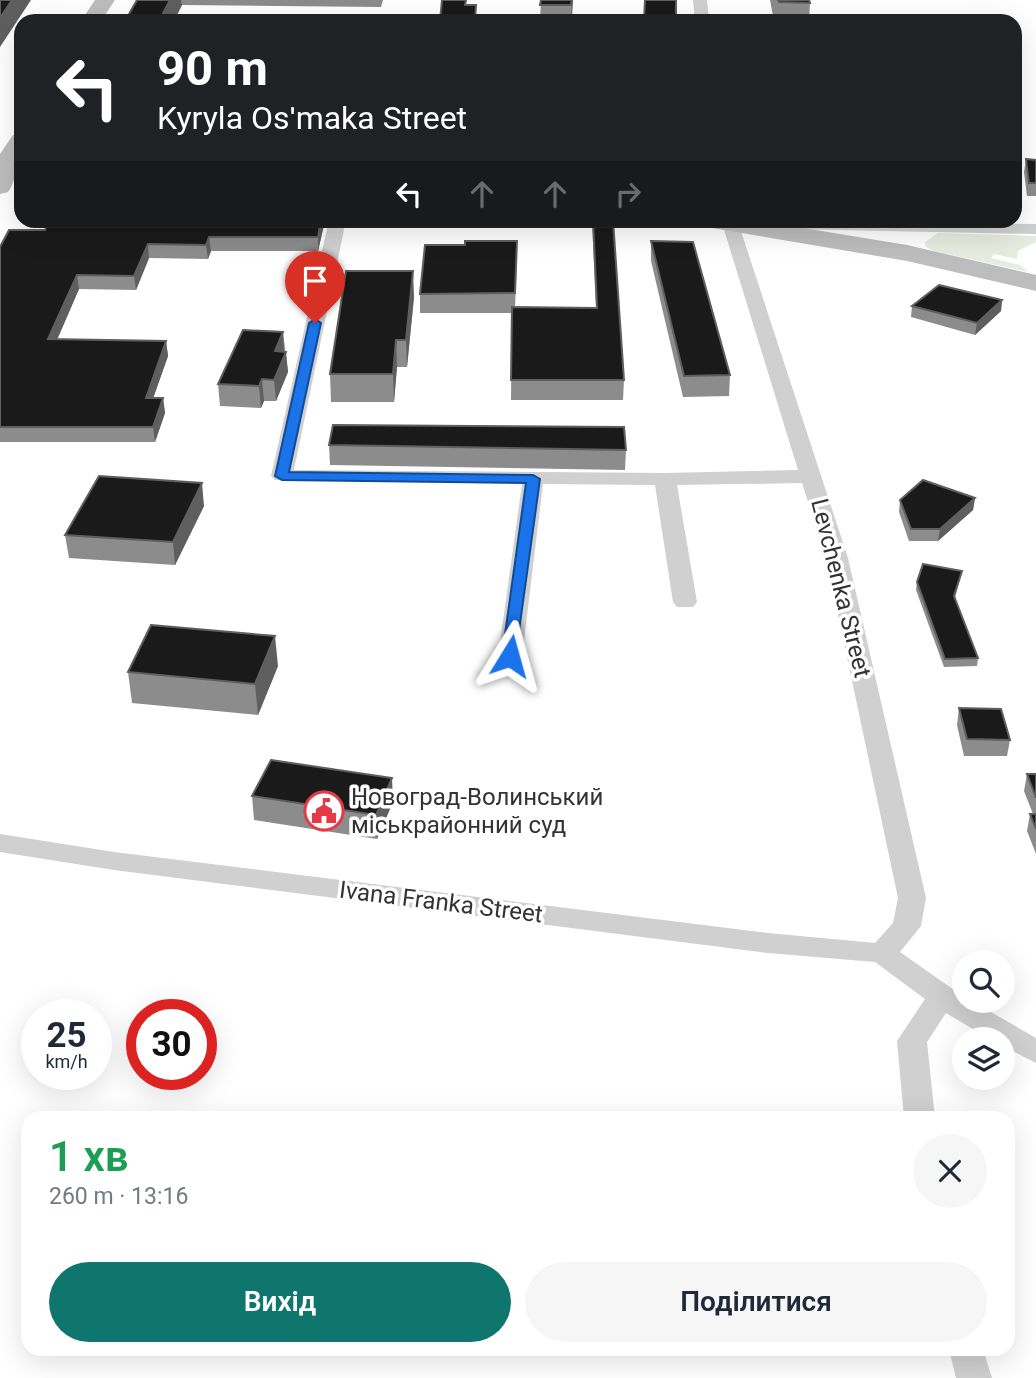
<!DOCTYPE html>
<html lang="uk">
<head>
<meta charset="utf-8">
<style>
  body { margin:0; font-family:Roboto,sans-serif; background:#f6f6f7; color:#1f2937; height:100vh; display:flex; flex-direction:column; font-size:26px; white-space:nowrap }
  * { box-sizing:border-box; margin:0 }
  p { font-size:23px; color:#747a83 }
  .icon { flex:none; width:38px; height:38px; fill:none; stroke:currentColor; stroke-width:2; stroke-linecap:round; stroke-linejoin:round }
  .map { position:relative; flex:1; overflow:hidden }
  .side { position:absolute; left:21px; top:1111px; width:994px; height:245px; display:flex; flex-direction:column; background:#fff; border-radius:21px; box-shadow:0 7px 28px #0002 }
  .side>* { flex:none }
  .guide { position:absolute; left:14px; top:14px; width:1008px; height:214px; border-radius:21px; box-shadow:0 7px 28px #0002; background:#202124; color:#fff; overflow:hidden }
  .fabs { position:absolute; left:952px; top:950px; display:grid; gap:14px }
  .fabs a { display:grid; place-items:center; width:63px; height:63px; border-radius:50%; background:#fff; box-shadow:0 7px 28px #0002; font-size:35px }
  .speed { position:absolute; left:21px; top:999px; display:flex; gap:14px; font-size:35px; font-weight:700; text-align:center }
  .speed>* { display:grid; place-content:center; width:91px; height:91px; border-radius:50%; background:#fff; box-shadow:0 7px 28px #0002; line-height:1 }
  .speed small { font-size:18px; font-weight:400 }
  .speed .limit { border:10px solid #d22; background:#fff; color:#111 }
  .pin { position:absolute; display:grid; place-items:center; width:60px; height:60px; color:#fff; margin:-72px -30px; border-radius:50% 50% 50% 0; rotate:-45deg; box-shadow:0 0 7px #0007 }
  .pin .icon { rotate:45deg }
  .me { position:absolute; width:77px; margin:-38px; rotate:8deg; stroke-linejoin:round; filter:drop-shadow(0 0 5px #0008) }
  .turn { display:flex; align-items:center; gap:24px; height:147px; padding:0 28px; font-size:32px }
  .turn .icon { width:91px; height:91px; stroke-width:2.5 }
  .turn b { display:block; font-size:49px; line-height:60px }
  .lanes { display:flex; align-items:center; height:66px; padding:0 28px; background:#0003; justify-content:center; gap:35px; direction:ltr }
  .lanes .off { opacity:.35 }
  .round { display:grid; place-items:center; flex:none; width:74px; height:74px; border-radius:37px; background:#f6f6f7 }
  .headline { display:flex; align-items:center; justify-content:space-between; height:119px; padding:0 28px }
  h1 { font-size:42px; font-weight:600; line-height:52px; color:#1e9e55 }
  .primary-button { display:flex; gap:14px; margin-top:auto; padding:14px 28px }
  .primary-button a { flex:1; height:80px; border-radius:42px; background:#0f766e; color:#fff; font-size:28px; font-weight:600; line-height:80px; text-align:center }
  .primary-button a+a { background:#f6f6f7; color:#1f2937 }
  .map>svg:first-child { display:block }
  .green { fill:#e6ecdf }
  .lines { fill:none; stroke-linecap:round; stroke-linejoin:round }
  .minor { fill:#d0d0d0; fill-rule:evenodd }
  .secondary { fill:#bdbdbd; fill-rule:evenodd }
  .wall { fill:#8c8c8c }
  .shaded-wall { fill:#5f5f5f }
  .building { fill:#1a1a1a; stroke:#5f5f5f; stroke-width:2 }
  .route { fill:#1a73e8; stroke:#114b97; stroke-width:2 }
  .labels { text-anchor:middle; stroke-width:7; stroke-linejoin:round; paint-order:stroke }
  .street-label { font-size:24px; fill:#333; stroke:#fff }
  .poi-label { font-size:24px; fill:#333; stroke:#fff; text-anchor:start }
</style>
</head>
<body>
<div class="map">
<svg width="1036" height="1378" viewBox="0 0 1036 1378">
  <rect width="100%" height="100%" fill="#fff"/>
  <!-- green -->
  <polygon class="green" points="938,233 1036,236 1036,242 1018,251 1017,259 994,254 991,258 1020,265 1028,272 934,251 926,247 925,242"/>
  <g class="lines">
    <!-- minor -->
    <g class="minor">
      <polygon points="693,0 707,0 709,21 695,21"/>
      <polygon points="329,220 346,220 294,470 665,473 798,470 721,220 1036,224 1036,234 740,228 848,558 926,898 921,926 900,952 964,997 964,1001 972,1001 1036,1038 1036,1063 1003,1046 1003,1040 991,1040 946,1013 927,1042 935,1118 904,1118 897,1041 925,999 875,962 768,953 114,870 0,852 0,834 114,852 768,933 875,943 893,923 898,898 826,558 802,483 677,485 697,602 693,607 677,607 673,602 655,485 543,484 522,657 518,662 510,664 502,662 498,657 522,484 275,480 271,476"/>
      <polygon points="949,1349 983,1349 992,1378 956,1378"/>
    </g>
    <!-- secondary -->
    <g class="secondary">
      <polygon points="95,0 115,0 101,21 81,21"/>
      <path d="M21 133C21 150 18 178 8 192L0 194V154L13 135Z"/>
      <polygon points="694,220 754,220 907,245 1036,275 1036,291 907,261 706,227 697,225"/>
    </g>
  </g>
  <!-- wall -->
  <g class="wall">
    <polygon points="137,0 383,0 381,7 182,5 174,21 125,21"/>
    <polygon points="541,0 573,0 572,21 540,21"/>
    <polygon points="770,0 809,0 810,3 809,21 774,21"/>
    <polygon points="1026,159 1036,160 1036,196 1027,196 1024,172"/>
    <polygon points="250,220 323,220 324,225 318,251 211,251 208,259 149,258 136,290 79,289 57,339 166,341 168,356 153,398 163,398 165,413 155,442 0,442 0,247 45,230 249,223"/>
    <polygon points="592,220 613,220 624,380 623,400 511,400 512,313 420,313 420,294 517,260 515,307 596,308"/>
    <polygon points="651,241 730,375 729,396 683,397 651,261"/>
    <polygon points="414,297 407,367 397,367 394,402 331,402 330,374"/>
    <polygon points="1002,300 1001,311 975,335 911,317 912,306"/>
    <polygon points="283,332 288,372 276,401 264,401 261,408 220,406 218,384"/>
    <polygon points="329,445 626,450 625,470 330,465"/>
    <polygon points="975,498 973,510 938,541 909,541 899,512 900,500"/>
    <polygon points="204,506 175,565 69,558 65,535"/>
    <polygon points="962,571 955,598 978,658 977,666 944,667 916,590 917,582"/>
    <polygon points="278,666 258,715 132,703 128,672"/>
    <polygon points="959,708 1010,740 1007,756 964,756 957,725"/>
    <polygon points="1027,774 1036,774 1036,854 1027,831 1030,814 1033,814 1024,791"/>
    <polygon points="252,796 393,802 377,839 254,820"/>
  </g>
  <!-- shaded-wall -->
  <g class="shaded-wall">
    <polygon points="12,0 31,0 0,47 0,18"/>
    <polygon points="170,0 181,0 182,5 174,21 159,21"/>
    <polygon points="572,0 573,0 571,21"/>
    <polygon points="321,220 323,220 324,225 318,251 318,237"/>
    <polygon points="209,237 211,251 208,259 206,245"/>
    <polygon points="148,244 149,258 136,290 134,276"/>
    <polygon points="413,271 414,297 407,367 406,340"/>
    <polygon points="77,275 79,289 51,354 48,339"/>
    <polygon points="1002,300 1001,311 975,335 977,323"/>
    <polygon points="283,332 284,353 275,351"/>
    <polygon points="396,340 397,367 394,402 393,374"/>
    <polygon points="166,341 168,356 148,413 146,398"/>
    <polygon points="286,352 288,372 276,401 274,380"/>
    <polygon points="262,379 264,401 261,408 259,386"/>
    <polygon points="163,398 165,413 155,442 153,427"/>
    <polygon points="202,483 204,506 175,565 173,542"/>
    <polygon points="975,498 973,510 938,541 940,529"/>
    <polygon points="275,636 278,666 258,715 255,684"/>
    <polygon points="392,778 393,802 377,839 376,815"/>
  </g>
  <!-- building -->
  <g class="building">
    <polygon points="0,0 12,0 0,18"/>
    <polygon points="137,0 170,0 159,21 125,21"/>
    <polygon points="442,0 466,0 465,5 476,5 475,21 491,21 440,21"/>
    <polygon points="541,0 572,0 571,5 540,5"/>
    <polygon points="645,0 676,0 676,21 644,21"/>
    <polygon points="778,0 809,0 810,3 779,2"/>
    <polygon points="1026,159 1036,160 1036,183 1029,183"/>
    <polygon points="66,220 243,220 249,223 250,220 321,220 318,237 209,237 206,245 148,244 134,276 77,275 48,339 166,341 146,398 163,398 153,427 0,427 0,247 9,230 45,230 47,225"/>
    <polygon points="593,220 613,220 624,380 511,380 512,307 597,308"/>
    <polygon points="465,241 517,241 515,293 420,294 425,245 465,245"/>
    <polygon points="651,241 693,242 730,375 684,376"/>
    <polygon points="346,271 413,271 406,340 396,340 393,374 330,374"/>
    <polygon points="939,285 1002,300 977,323 912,306"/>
    <polygon points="243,330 283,332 275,351 286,352 274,380 262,379 259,386 218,384"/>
    <polygon points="333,425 624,427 626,450 329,445"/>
    <polygon points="99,476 202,483 173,542 65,535"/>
    <polygon points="923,480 975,498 940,529 911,529 900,500"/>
    <polygon points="923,564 962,571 954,596 978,658 945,659 917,582"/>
    <polygon points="151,625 275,636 255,684 128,672"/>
    <polygon points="959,708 1001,709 1010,740 967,739"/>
    <polygon points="271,760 392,778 376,815 252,796"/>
    <polygon points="1027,774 1036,774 1036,798"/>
    <polygon points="1030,814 1036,814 1036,829"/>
  </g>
  <!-- route -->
  <polygon class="route" points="315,319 321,323 289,472 533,475 540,479 515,660 510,661 502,656 526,483 282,480 275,476 309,323"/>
  <!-- icons -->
  <defs>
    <g id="civic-ring" transform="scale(2.0125)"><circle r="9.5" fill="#fff" stroke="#e63946" stroke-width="1.5"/><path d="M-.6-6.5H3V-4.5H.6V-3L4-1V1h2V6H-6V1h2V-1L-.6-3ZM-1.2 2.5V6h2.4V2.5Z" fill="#e63946"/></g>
  </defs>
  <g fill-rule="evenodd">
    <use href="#civic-ring" x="324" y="811"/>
  </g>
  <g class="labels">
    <!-- street labels -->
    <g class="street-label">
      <text transform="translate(841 588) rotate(76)" y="8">Levchenka Street</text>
      <text transform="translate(441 902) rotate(7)" y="8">Ivana Franka Street</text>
    </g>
    <!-- poi labels -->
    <g class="poi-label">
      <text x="351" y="805">Новоград-Волинський<tspan x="351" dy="28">міськрайонний суд</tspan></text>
    </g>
  </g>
</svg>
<div class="fabs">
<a><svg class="icon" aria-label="search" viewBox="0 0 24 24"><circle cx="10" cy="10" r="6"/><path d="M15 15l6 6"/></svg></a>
<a><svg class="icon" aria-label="layers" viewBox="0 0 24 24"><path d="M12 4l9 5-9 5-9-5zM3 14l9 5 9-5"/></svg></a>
</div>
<div class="speed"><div>25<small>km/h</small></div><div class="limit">30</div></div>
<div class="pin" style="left:315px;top:323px;background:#d93025"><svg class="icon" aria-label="arrive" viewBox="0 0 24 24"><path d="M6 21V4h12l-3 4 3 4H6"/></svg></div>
<svg class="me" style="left:510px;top:656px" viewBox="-20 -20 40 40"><path d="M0-17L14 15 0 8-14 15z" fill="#1a73e8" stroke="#fff" stroke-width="4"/></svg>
<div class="guide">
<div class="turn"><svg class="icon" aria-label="left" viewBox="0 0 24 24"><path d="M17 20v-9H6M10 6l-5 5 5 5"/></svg><div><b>90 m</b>Kyryla Osʹmaka Street</div></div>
<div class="lanes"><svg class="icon" aria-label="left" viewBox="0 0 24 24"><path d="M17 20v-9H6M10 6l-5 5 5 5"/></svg><svg class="icon off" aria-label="ahead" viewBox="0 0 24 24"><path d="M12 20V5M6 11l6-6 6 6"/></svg><svg class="icon off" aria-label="ahead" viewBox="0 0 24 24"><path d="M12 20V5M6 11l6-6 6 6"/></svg><svg class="icon off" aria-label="right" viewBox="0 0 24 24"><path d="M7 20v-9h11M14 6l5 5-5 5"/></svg></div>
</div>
<section class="side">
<div class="headline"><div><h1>1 хв</h1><p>260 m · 13:16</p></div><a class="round"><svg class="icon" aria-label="close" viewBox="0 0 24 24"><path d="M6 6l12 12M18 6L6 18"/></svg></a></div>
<div class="primary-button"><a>Вихід</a><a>Поділитися</a></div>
</section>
</div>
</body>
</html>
